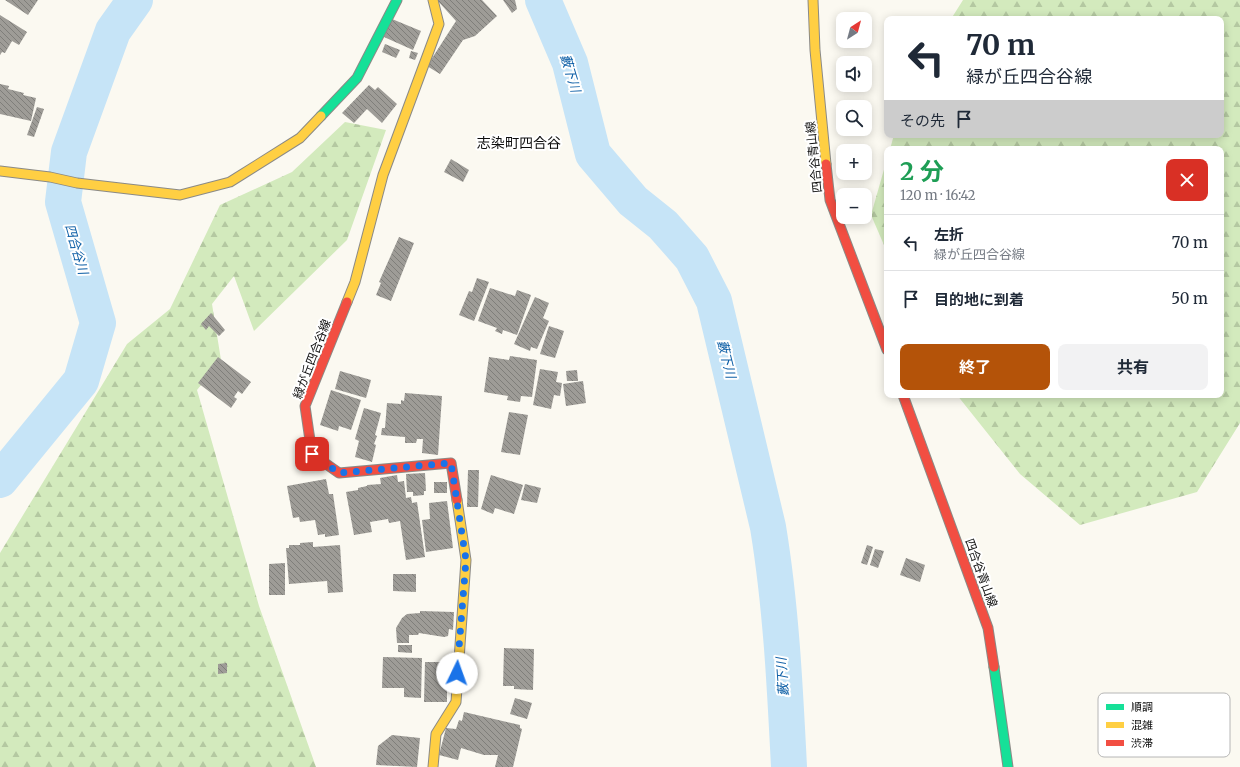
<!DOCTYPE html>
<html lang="ja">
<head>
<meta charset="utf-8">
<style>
  body { margin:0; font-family:Merriweather,"Noto Sans JP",serif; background:#f2f2f3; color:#1f2937; height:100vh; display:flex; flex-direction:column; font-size:15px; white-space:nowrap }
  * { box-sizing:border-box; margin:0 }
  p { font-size:13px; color:#747a83 }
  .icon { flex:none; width:22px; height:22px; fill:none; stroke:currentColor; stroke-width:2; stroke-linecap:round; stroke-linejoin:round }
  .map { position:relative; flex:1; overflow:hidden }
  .drawer { position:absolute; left:884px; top:146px; width:340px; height:252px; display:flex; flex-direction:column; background:#fff; border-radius:8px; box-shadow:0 2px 10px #0003 }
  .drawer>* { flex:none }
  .banner { position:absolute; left:884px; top:16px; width:340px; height:122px; border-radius:8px; box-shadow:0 2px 10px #0003; background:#fff; color:#1f2937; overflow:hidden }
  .needle { width:26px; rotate:36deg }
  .controls { position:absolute; left:836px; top:12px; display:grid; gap:8px }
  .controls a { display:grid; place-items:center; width:36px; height:36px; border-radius:8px; background:#fff; box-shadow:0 2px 10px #0003; font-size:20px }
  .pin { position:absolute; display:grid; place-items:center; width:34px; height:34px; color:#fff; margin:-17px; border-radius:8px; box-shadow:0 2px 6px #0006 }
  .me { position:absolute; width:44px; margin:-22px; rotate:3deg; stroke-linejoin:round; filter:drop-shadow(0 0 3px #0008) }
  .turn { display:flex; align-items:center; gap:14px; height:84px; padding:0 16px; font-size:18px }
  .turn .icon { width:52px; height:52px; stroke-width:2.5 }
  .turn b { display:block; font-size:28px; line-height:34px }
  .then { display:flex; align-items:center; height:38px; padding:0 16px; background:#0003; gap:8px; font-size:15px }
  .round { display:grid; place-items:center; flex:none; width:42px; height:42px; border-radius:8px; background:#f2f2f3 }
  .head { display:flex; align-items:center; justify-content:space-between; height:68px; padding:0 16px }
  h1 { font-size:24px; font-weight:700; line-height:30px; color:#1e9e55 }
  .button { display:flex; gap:8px; margin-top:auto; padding:8px 16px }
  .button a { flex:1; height:46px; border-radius:8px; background:#b45309; color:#fff; font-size:16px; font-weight:700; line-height:46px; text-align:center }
  .button a+a { background:#f2f2f3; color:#1f2937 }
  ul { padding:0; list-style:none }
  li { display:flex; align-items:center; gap:12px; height:56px; padding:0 16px; border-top:1px solid #e0e1e3 }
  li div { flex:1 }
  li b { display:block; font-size:15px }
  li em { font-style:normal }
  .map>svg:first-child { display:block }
  .forest { fill:url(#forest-firs) }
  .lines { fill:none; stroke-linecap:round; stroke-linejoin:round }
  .river { stroke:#c6e4f7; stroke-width:36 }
  .building { fill:url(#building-back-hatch) }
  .fast-casing { stroke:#8b8a86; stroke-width:11 }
  .slow-casing { stroke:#8b8a86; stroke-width:11 }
  .jam-casing { stroke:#8b8a86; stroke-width:11 }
  .fast { stroke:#16e098; stroke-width:9 }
  .slow { stroke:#ffcf43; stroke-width:9 }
  .jam { stroke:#f24e42; stroke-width:9 }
  .route { stroke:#1a73e8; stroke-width:7; stroke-dasharray:0 12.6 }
  .labels { text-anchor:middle; stroke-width:4; stroke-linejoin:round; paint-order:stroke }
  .street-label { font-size:12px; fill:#0d0d0d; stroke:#fff }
  .water-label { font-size:13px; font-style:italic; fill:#0f60a7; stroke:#fff }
  .quarter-label { font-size:14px; fill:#0d0d0d; stroke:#fff }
  .key { fill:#fff; stroke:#b6b6b6; stroke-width:1 }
  .key-label { font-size:11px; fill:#0d0d0d }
</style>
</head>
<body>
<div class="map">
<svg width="1240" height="767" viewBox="0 0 1240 767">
  <defs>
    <pattern id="forest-firs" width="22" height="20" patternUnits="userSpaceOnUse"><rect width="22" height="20" fill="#d3eabd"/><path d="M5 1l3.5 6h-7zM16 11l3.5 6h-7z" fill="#b4c8a1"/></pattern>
    <pattern id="building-back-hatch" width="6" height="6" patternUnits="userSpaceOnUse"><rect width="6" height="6" fill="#9e9c97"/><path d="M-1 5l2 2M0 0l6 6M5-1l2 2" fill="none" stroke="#7f7e7a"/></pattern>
  </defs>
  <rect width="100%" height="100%" fill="#fbf9f1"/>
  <!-- forest -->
  <g class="forest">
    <polygon points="963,0 1240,0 1240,423 1197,492 1080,525 1020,474 957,395 1221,395 1221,149 890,149 894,135 1221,135 1221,19 951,19"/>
    <polygon points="345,122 386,130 347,240 254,331 234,276 212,304 221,360 197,390 259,606 316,767 0,767 0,553 127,344 170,309 220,205 292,172"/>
    <polygon points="887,159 887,252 871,215"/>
  </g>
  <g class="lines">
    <!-- river -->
    <g class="river">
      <path d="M543 0 570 63 593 154 633 201 663 225 692 258 714 301 768 527C781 606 785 687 789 767"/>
      <polyline points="0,480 81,381 98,323 63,202 69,152 113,31 135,0"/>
    </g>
  </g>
  <!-- building -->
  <g class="building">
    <polygon points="5,0 38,0 28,15"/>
    <polygon points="437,0 482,0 497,16 475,36 463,40 440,74 427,66 456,21"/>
    <polygon points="503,0 515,0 517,9 512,13"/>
    <polygon points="0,15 27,32 19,45 12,41 5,53 2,52 0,55"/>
    <polygon points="392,19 421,31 413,50 384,37"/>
    <polygon points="385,44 400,50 396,58 382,52"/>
    <polygon points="411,51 418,53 415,60 409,58"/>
    <polygon points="0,84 9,86 8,89 24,93 23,95 36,98 31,121 0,114"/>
    <polygon points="369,85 375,90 378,87 397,104 382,123 367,109 354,123 342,113"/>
    <polygon points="37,107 44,109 34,137 27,135"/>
    <polygon points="451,159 469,170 463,182 444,172"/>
    <polygon points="399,237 414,243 391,301 376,295 381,283 379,282"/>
    <polygon points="477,278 489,282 474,321 459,315 469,291 472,292"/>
    <polygon points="490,288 515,296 517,290 531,295 517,335 503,330 502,334 495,331 497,328 478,321"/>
    <polygon points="535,297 549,303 543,318 549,321 537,349 531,347 530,351 514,344"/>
    <polygon points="211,313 225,330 219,336 209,326 206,330 201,324"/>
    <polygon points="549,326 564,331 555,358 540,354"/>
    <polygon points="510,356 537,360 532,397 521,396 520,402 507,400 508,396 484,392 489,357 509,360"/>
    <polygon points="218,357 251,382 242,394 238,391 234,397 237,399 231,408 198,383"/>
    <polygon points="540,369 558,372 556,382 562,383 560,396 554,395 551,409 533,405"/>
    <polygon points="577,370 578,381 567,381 566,371"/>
    <polygon points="340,371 371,380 366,398 335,389"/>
    <polygon points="583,381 586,403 566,406 563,384"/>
    <polygon points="331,390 361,400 351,430 339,426 338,431 320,425"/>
    <polygon points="405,393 442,396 438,455 422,453 423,439 417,439 416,443 405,443 405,437 381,435 382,428 385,428 387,403 401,404 401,400 404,401"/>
    <polygon points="364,408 381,413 375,435 377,436 374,444 376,445 372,462 355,457 359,441 355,439"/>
    <polygon points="509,412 528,415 520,455 501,452"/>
    <polygon points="468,470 479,470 478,507 467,507"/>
    <polygon points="425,473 426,491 424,491 424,495 413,496 413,492 407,492 406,474"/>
    <polygon points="397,475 398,482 404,481 406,498 411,497 412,503 417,502 425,557 406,560 400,521 389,523 388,519 370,522 372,532 354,535 346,492 358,490 358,488 367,486 367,485 381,484 380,478"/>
    <polygon points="491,475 523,485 514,514 495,508 493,514 481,509"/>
    <polygon points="326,479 329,494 333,494 339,535 325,537 325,534 318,535 315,520 300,522 299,517 293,518 287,486"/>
    <rect x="434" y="482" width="13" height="11"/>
    <polygon points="525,484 541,488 537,503 521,500"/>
    <polygon points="447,501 453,548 426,552 422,520 430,519 429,503"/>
    <polygon points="313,542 313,547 340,545 343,592 328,593 327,581 289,584 286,548 289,548 289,545 300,545 300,543"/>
    <polygon points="867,545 873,547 867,565 861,563"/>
    <polygon points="875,549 884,551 878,568 870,565"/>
    <polygon points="906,558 925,565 920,582 900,575"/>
    <polygon points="285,563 285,595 269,595 269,564"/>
    <polygon points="393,574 416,574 416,592 393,591"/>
    <polygon points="420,611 454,612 453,630 449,629 448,636 444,637 419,633 418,635 409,635 409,643 397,643 396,628 402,618 407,614 420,613"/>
    <polygon points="398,645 412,645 412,653 398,652"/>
    <polygon points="504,648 534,649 533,690 514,689 514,686 503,686"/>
    <polygon points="383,657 422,658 421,698 404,697 404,688 382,688"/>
    <polygon points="425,662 447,662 447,702 424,702"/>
    <polygon points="227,663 227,673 218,674 218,664"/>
    <polygon points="515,698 532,703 527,719 510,714"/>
    <polygon points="464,712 520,725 520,728 522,729 513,767 495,767 498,755 484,755 461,748 458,760 439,755 446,728 456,729 459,720 462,721"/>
    <polygon points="392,735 420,738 417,767 376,765 378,746"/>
  </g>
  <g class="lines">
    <!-- fast casing -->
    <g class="fast-casing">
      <g id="fast">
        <polyline points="321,116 357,78 397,0"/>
        <polyline points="994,667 1008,767"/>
      </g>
    </g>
    <!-- slow casing -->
    <g class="slow-casing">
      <g id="slow">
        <polyline points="813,0 815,50 826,164"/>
        <polyline points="0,171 50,177 77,183 180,195 230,182 300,138 321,116"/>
        <polyline points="347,302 355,282 383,175 439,24 433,0"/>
        <polyline points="433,767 436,734 456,702 466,560 457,500"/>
      </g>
    </g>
    <!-- jam casing -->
    <g class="jam-casing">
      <g id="jam">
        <polyline points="826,164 830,200 887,350"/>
        <polyline points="347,302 305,406 312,454 339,473 451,463 457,500"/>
        <polyline points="903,395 988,628 994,667"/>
      </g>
    </g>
    <!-- fast -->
    <use href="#fast" class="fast"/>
    <!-- slow -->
    <use href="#slow" class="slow"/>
    <!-- jam -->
    <use href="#jam" class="jam"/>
  </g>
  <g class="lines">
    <!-- route -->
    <polyline class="route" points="312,454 339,473 451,463 466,560 457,673"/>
  </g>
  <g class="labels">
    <!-- street labels -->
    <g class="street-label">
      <text transform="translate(814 157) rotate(-96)" y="4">四合谷青山線</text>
      <text transform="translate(312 359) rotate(-69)" y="4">緑が丘四合谷線</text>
      <text transform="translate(981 573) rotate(70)" y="4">四合谷青山線</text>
    </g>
    <!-- water labels -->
    <g class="water-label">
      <text transform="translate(571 73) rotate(73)" y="5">藪下川</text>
      <text transform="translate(77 249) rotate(74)" y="5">四合谷川</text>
      <text transform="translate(727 359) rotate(76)" y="5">藪下川</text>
      <text transform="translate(782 677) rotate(-94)" y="5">藪下川</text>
    </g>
    <!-- quarter labels -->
    <g class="quarter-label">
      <text x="519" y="148">志染町四合谷</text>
    </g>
  </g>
  <!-- legend -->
  <rect x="1098" y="693" width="132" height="64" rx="6" class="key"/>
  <rect x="1106" y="704" width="18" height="6" fill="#16e098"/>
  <rect x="1106" y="722" width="18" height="6" fill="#ffcf43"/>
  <rect x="1106" y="740" width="18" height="6" fill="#f24e42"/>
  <g class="key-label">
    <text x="1131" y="711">順調</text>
    <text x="1131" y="729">混雑</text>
    <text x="1131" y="747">渋滞</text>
  </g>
</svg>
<div class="controls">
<a><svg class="needle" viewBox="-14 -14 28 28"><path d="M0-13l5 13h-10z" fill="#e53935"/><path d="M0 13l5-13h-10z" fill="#747a83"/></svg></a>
<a><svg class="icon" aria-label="sound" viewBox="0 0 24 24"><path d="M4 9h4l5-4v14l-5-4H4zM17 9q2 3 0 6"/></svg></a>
<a><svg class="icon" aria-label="search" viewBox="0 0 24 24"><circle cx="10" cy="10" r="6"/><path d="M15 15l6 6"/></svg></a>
<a>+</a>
<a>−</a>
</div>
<div class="pin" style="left:312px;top:454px;background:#d93025"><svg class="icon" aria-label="arrive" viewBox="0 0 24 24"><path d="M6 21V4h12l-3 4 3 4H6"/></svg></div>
<svg class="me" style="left:457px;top:673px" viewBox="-20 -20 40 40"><circle r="19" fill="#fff"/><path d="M0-13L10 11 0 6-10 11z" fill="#1a73e8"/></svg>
<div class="banner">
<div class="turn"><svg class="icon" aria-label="left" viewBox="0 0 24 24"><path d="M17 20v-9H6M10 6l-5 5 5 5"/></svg><div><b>70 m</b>緑が丘四合谷線</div></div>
<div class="then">その先<svg class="icon" aria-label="arrive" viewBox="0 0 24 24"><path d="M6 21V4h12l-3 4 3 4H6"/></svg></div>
</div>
<section class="drawer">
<div class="head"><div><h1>2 分</h1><p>120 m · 16:42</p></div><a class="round" style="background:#d93025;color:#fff"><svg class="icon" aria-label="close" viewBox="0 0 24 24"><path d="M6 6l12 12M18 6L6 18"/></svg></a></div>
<ul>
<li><svg class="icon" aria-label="left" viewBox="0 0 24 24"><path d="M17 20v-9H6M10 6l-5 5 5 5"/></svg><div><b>左折</b><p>緑が丘四合谷線</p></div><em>70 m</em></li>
<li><svg class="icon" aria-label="arrive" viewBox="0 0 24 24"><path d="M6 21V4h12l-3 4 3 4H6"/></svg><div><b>目的地に到着</b></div><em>50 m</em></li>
</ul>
<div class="button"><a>終了</a><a>共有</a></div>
</section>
</div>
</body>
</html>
